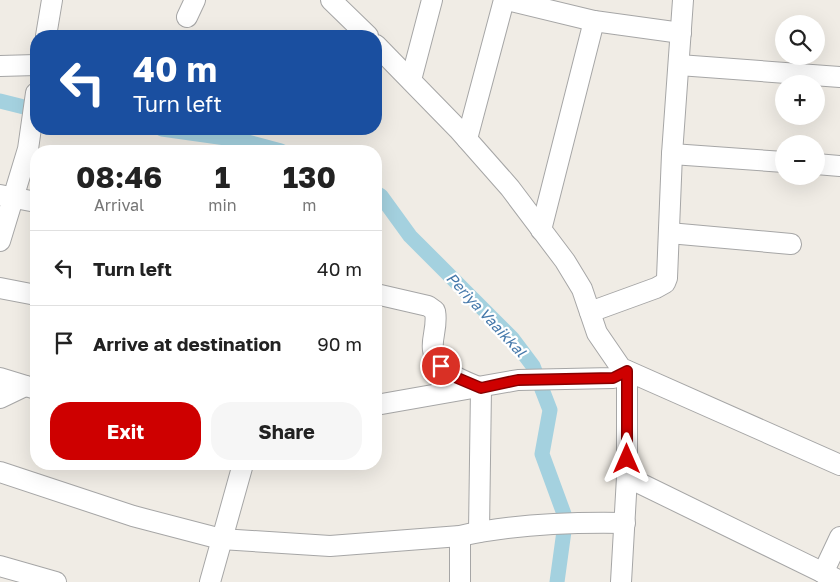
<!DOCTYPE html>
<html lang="en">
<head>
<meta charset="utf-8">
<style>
  body { margin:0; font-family:"Golos Text",sans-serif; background:#f6f6f6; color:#222; height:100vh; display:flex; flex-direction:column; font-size:19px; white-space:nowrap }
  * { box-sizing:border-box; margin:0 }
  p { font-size:16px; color:#767676 }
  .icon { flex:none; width:28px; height:28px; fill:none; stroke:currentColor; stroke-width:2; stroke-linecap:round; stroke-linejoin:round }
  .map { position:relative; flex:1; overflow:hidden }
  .drawer { position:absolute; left:30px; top:145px; width:352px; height:325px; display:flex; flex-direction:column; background:#fff; border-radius:20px; box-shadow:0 5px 20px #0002 }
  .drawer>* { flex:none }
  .top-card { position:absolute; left:30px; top:30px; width:352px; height:105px; border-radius:20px; box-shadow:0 5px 20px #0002; background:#1a4fa0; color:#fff; overflow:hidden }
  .controls { position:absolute; left:775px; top:15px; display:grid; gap:10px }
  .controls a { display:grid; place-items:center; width:50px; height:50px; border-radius:50%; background:#fff; box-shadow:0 5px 20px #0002; font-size:25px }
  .pin { position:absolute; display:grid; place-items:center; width:42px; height:42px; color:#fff; margin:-21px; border:2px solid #fff; border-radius:50%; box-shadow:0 1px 5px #0007 }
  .me { position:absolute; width:55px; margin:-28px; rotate:0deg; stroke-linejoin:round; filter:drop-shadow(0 0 4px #0008) }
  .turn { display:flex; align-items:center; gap:18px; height:105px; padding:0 20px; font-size:22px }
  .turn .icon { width:65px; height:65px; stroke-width:2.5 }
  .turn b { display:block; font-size:35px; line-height:42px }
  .eta { display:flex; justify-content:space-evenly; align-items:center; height:85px; text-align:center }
  .eta b { font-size:30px; font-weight:700; line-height:35px }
  .cta { display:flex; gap:10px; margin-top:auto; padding:10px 20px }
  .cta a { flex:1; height:58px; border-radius:20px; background:#ce0000; color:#fff; font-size:20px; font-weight:700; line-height:58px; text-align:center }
  .cta a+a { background:#f6f6f6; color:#222 }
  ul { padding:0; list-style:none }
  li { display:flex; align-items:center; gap:15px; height:75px; padding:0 20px; border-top:1px solid #e0e0e0 }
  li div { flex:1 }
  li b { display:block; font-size:19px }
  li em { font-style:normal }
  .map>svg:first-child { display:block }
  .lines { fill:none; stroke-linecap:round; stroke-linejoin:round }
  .canal { stroke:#a4d1df; stroke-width:15 }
  .minor-casing { stroke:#a6a6a6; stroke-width:22 }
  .minor { stroke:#fff; stroke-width:20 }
  .route-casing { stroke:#860000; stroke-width:12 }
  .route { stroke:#ce0000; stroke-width:9 }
  .labels { text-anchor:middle; stroke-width:4.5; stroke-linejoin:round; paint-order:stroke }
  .water-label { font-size:15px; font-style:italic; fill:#4578aa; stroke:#fff }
</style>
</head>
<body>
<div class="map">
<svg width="840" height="582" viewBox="0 0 840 582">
  <rect width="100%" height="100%" fill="#f0ece5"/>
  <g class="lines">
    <!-- canal -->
    <g class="canal">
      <polyline points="0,101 36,110"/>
      <polyline points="162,129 240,140 281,151"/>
      <polyline points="376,193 381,196 410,236 512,338 533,366 550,410 542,454 564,514"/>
      <polyline points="557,582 564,531"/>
    </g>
    <!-- minor casing -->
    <g class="minor-casing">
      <g id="minor">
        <polyline points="331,0 368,36"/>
        <polyline points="507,0 594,21 681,33"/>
        <polyline points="187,17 195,0"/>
        <polyline points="46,36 52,0"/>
        <polyline points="376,45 458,129 510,188 565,261 582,289 597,333 621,368 840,465"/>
        <polyline points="679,65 840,77"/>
        <polyline points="0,66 36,65"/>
        <polyline points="411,80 432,0"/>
        <polyline points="467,139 504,0"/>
        <polyline points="672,154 784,162"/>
        <polyline points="816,164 840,166"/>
        <polyline points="0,195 36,202"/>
        <polyline points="541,230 594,21"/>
        <polyline points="669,233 791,244"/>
        <polyline points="0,241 28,149 36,93"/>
        <polyline points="0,288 36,295"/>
        <path d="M376 294 428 306 435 311C438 327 431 338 433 350 436 372 464 381 481 388L479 532"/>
        <polyline points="590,312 656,288 665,283 667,278 672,154 683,0"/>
        <polyline points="0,378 36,389"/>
        <polyline points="0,398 25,386"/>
        <polyline points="376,405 518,380 613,378 627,371 627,477 621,582"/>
        <path d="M0 472 133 516 221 539 330 546 460 536C513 524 570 522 625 523"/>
        <polyline points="627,477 840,581"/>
        <polyline points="460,536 460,582"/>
        <polyline points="0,566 56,582"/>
        <polyline points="823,573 840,537"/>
        <polyline points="210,582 243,464"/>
      </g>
    </g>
    <!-- minor -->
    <use href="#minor" class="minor"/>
  </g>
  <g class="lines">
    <!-- route casing -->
    <g class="route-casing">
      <polyline id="route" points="441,366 455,377 481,388 518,380 613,378 627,371 627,459"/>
    </g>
    <!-- route -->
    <use href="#route" class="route"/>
  </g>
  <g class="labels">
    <!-- water labels -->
    <g class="water-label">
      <text transform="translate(486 315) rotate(47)" y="5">Periya Vaaikkal</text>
    </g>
  </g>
</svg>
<div class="controls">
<a><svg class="icon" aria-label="search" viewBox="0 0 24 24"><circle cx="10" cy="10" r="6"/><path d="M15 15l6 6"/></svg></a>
<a>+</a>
<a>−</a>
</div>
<div class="pin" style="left:441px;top:366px;background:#d93025"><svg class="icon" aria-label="arrive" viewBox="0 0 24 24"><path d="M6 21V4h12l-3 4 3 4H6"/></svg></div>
<svg class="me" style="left:627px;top:459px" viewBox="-20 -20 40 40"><path d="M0-17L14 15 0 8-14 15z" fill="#ce0000" stroke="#fff" stroke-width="4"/></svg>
<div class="top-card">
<div class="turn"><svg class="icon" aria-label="left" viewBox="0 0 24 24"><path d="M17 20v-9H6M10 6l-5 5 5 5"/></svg><div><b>40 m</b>Turn left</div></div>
</div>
<section class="drawer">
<div class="eta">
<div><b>08:46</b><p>Arrival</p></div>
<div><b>1</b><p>min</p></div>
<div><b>130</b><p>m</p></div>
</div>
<ul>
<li><svg class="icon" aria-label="left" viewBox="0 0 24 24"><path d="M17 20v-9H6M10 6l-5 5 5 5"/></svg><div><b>Turn left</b></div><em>40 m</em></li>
<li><svg class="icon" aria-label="arrive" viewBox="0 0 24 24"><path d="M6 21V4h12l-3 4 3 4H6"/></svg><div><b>Arrive at destination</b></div><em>90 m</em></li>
</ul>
<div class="cta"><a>Exit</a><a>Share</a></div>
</section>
</div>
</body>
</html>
